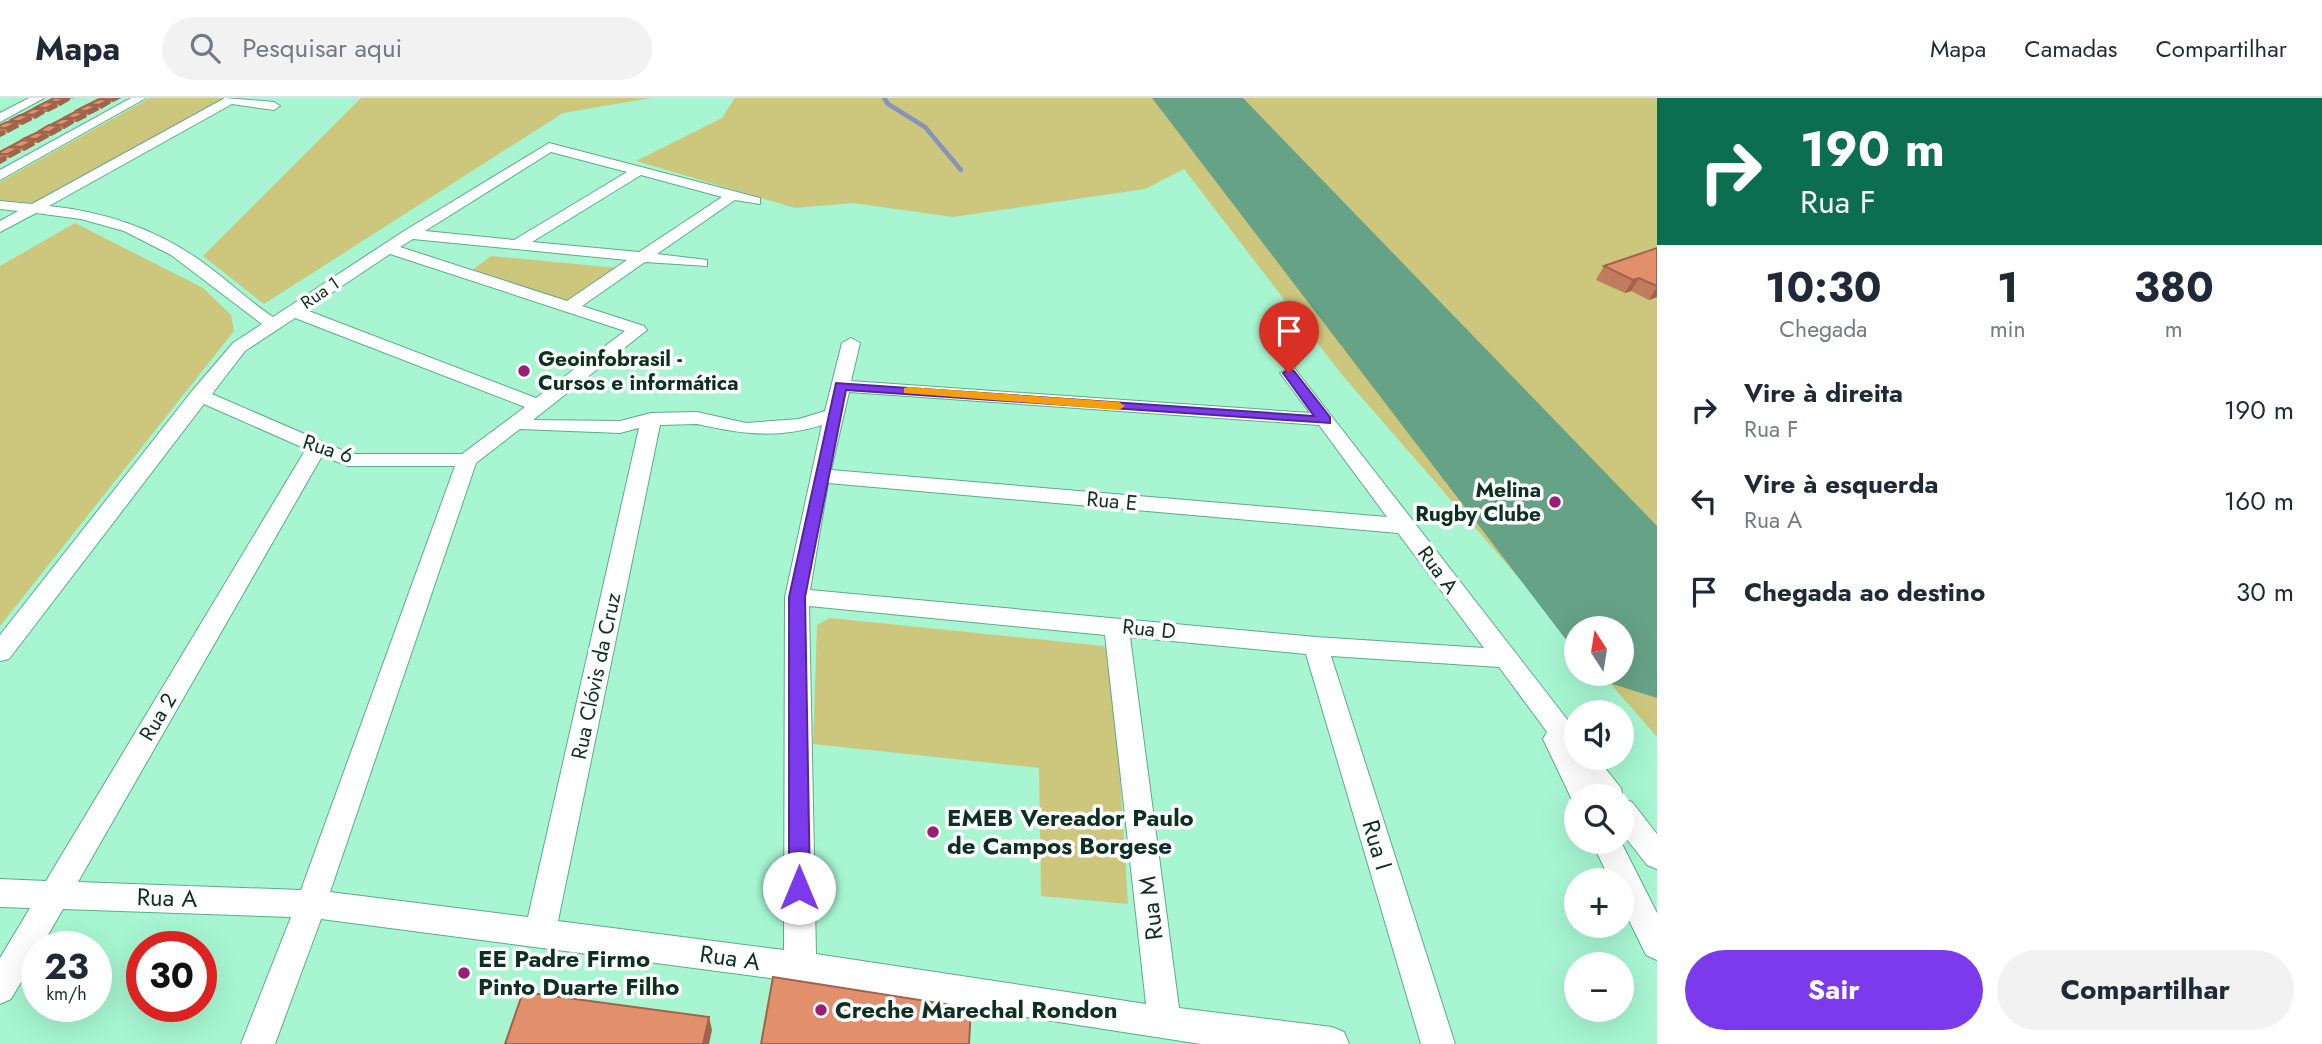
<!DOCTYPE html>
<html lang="pt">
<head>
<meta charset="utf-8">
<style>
  body { margin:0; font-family:Jost,sans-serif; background:#f2f2f3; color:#1f2937; height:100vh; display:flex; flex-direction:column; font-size:26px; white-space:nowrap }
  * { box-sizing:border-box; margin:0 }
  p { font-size:23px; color:#747a83 }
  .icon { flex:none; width:38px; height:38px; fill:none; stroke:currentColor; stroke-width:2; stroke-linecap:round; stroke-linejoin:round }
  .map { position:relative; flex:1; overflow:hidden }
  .panel { display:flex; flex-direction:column; background:#fff; width:665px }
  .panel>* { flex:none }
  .guide { background:#0b6e4f; color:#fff; overflow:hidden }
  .needle { width:46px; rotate:348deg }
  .tools { position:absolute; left:1564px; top:518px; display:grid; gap:14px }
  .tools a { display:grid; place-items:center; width:70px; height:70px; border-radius:50%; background:#fff; box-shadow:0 7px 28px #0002; font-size:35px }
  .speed { position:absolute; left:21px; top:833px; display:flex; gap:14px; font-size:35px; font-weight:700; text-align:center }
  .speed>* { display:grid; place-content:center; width:91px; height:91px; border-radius:50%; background:#fff; box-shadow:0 7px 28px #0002; line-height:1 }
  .speed small { font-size:18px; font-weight:400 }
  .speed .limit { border:10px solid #d22; background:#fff; color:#111 }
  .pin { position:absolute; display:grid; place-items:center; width:60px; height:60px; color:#fff; margin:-72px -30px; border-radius:50% 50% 50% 0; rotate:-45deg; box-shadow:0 0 7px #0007 }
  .pin .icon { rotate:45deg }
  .me { position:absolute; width:77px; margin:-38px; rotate:0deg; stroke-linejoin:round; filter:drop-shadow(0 0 5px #0008) }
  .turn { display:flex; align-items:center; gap:24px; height:147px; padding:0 28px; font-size:32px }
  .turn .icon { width:91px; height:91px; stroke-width:2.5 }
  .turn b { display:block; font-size:49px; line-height:60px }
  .eta { display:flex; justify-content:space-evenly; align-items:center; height:119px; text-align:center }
  .eta b { font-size:42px; font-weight:700; line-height:49px }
  .button { display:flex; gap:14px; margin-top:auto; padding:14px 28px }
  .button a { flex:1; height:80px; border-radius:42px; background:#7c3aed; color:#fff; font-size:28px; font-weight:700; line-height:80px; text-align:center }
  .button a+a { background:#f2f2f3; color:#1f2937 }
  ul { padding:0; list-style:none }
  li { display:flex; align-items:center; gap:21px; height:91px; padding:0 28px }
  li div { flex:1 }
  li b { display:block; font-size:26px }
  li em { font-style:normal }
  header { display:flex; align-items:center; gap:42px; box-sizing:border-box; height:98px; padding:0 35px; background:#fff; border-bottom:2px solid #e0e1e3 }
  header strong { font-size:33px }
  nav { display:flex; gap:38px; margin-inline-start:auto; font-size:24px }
  .search { width:490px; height:63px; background:#f2f2f3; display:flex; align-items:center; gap:18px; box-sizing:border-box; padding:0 24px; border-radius:38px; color:#747a83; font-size:26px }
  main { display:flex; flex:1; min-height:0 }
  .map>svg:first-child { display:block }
  .green { fill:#cdc67d }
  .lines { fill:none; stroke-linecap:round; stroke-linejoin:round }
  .stream { stroke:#8793bb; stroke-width:4.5 }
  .runway { fill:#66a286; fill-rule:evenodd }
  .minor-casing { stroke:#5dab88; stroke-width:2 }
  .minor { fill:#fff; fill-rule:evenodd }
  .wall { fill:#c27b5d }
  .shaded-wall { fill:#9e644c }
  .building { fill:#e28f6c; stroke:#9e644c; stroke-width:2 }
  .route { fill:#7c3aed; stroke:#51269a; stroke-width:2 }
  .slow { fill:#f59e0b }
  .poi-dot { fill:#9a1e75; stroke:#fff; stroke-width:2.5 }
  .labels { text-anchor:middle; stroke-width:7; stroke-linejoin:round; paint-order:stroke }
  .far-street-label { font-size:18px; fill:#0e3022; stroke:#fff }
  .poi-label { font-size:21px; font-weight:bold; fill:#0e3022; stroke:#fff; text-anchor:start }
  .street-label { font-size:21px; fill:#0e3022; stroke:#fff }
  .near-poi-label { font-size:24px; font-weight:bold; fill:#0e3022; stroke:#fff; text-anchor:start }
  .near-street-label { font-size:24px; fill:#0e3022; stroke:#fff }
</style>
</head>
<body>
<header>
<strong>Mapa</strong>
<div class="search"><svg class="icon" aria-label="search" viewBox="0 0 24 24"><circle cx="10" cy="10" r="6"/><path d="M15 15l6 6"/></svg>Pesquisar aqui</div>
<nav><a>Mapa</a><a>Camadas</a><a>Compartilhar</a></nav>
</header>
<main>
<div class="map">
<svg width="1657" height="946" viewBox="0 0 1657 946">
  <rect width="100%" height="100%" fill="#a7f6d1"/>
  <!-- green -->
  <g class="green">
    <polygon points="150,0 227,0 35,105 0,102 0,84"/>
    <polygon points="361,0 651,0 563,15 264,206 203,158"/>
    <polygon points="735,0 1657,0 1657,639 1602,576 1622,576 1622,530 1577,530 1577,547 1343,278 1184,71 1145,91 953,119 853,105 795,110 636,63 722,20"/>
    <polygon points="75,125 203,190 231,217 234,233 0,528 0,168"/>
    <polygon points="491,158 617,170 567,204 471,173"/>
    <polygon points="830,520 1103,548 1112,554 1128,806 1041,798 1039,670 813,646 817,527"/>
  </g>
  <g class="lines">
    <!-- stream -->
    <polyline class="stream" points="884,0 888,6 925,29 961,72"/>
    <!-- runway -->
    <polygon class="runway" points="1152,0 1243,0 1657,428 1657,600 1596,581 1592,576 1622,576 1622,530 1577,530 1577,556"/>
    <!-- minor casing -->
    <g class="minor-casing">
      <g id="minor">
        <polygon points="29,0 44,0 0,24 0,15"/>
        <polygon points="131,0 146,0 0,82 0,72"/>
        <path d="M225 0 274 4 280 8 274 12 232 6 49 108C108 114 162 133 209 169 231 185 250 204 273 219L404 133 549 45 760 100V106L735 102 657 156 707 162V168L645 164 582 208 644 228 647 232 533 322 620 323 651 315 697 314 746 325 799 321 825 313 842 245 851 240 860 245 851 283 1310 315 1280 275 1289 270 1295 271 1577 634V660H1597L1621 690 1623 701 1632 704 1657 736V771L1647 767 1622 735V698H1577V707L1574 706 1543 641 1547 634 1499 569 1331 558 1455 946H1421L1306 556 1130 539 1179 910 1332 929 1344 934 1349 946H1201L800 884 321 821 275 946H241L291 819 63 811 41 849H37V857L11 901 0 906V860L30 810 0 809V781L46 783 306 351 204 306 9 561 0 563V537L192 293 233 245 262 226 171 157 124 133 81 121 36 115 0 134V123L18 113 0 111V103L32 106ZM551 54 627 74 514 142 425 133ZM641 77 722 99 639 154 532 144ZM413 141 627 162 567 203 400 149ZM390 156 625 233 536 300 306 212ZM295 220 525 309 462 356H351L212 296 245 253ZM849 294 1319 327 1387 419 831 372ZM697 326C742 336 776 341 822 327L785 499 784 852 558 823 660 327ZM639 330 528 819 330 794 476 365 520 331 620 335ZM322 358 348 368H455L301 792 78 784ZM828 385 1398 435 1484 550 1316 539 810 492ZM809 508 1105 537 1146 906 816 856Z"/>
        <polygon points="1592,744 1621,744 1657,815 1657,862 1646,857 1622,808 1622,782 1610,782"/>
      </g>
    </g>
    <!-- minor -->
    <use href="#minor" class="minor"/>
  </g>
  <!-- wall -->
  <g class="wall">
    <polygon points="54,0 75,0 69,1 70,2 60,8 57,7 58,9 48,14 44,14 45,15 35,21 32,20 32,22 22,27 18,27 19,29 8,35 5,34 6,36 0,39 0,27 10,24 9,23 23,17 23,16 37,11 36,9 49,4 48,3"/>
    <polygon points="102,0 121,0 113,4 110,4 111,5 101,11 98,10 99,12 89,17 86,17 87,19 77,24 74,24 74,25 64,31 61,31 62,32 51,38 48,38 49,39 38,45 34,45 35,47 24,53 20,52 21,54 10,60 6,60 7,62 0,66 0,54 12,49 11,48 26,42 25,40 40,35 39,33 53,28 52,26 65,21 65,19 78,14 77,12 90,7 89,6 102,1"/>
    <polygon points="1657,150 1657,199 1649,202 1631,193 1625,195 1596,182 1604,168"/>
  </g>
  <!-- shaded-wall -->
  <g class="shaded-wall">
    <polygon points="65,0 69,0 70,2 60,8 58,4"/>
    <polygon points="111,0 121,0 113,4"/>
    <polygon points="109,2 111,5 101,11 99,7"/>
    <polygon points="56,5 58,9 48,14 46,10"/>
    <polygon points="97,8 99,12 89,17 87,13"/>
    <polygon points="43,11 45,15 35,21 33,17"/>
    <polygon points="85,15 87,19 77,24 75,20"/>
    <polygon points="30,18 32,22 22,27 20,23"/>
    <polygon points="72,21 74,25 64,31 62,27"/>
    <polygon points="17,25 19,29 8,35 6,30"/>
    <polygon points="59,28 62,32 51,38 49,34"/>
    <polygon points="3,32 6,36 0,39 0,34"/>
    <polygon points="46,35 49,39 38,45 36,41"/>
    <polygon points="33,43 35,47 24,53 22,49"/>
    <polygon points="19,50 21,54 10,60 8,56"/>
    <polygon points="5,58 7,62 0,66 0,60"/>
    <polygon points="1639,180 1631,193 1625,195 1633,182"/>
    <polygon points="1657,189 1657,199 1649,202"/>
    <polygon points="709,919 712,932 709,946 703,946"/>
  </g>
  <!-- building -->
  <g class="building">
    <polygon points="54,0 65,0 58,4 48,3"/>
    <polygon points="99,1 109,2 99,7 89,6"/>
    <polygon points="46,4 56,5 46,10 36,9"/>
    <polygon points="87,7 97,8 87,13 77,12"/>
    <polygon points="33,11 43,11 33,17 23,16"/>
    <polygon points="75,14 85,15 75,20 65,19"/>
    <polygon points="20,17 30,18 20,23 9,23"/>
    <polygon points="62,21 72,21 62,27 52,26"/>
    <polygon points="7,24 17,25 6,30 0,30 0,27"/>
    <polygon points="49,27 59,28 49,34 39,33"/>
    <polygon points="36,35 46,35 36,41 25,40"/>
    <polygon points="22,42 33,43 22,49 11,48"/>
    <polygon points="9,49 19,50 8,56 0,56 0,54"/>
    <polygon points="1657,150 1657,188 1639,180 1633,182 1604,168"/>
    <polygon points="773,879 971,910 969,946 761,946"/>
    <polygon points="523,894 709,919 703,946 505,946"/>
  </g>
  <!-- route -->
  <polygon class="route" points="1289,271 1294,273 1330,319 1330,325 846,292 805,499 810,790 807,797 799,799 792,797 789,790 789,499 836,285 1314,318 1283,275"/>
  <!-- slow -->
  <polygon class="slow" points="909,289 1119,304 1125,308 1119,312 904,295 904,290"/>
  <!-- markers -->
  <g class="poi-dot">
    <circle cx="524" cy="273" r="7"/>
    <circle cx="1555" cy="404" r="7"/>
    <circle cx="933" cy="734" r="7"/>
    <circle cx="464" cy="875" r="7"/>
    <circle cx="821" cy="912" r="7"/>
  </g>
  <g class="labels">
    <!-- far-street labels -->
    <g class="far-street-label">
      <text transform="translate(320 195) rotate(-34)" y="6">Rua 1</text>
    </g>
    <!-- poi labels -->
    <g class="poi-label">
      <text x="538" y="268">Geoinfobrasil -<tspan x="538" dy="24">Cursos e informática</tspan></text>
      <text x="1541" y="399" text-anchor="end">Melina<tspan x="1541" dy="24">Rugby Clube</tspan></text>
    </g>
    <!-- street labels -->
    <g class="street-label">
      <text transform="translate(328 351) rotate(18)" y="7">Rua 6</text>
      <text transform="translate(1112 403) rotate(5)" y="7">Rua E</text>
      <text transform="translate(1438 472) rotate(54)" y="7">Rua A</text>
      <text transform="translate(1149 531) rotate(6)" y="7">Rua D</text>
      <text transform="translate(596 578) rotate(-78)" y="7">Rua Clóvis da Cruz</text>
      <text transform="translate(158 619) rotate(-59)" y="7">Rua 2</text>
    </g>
    <!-- near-poi labels -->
    <g class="near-poi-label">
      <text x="947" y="728">EMEB Vereador Paulo<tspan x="947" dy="28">de Campos Borgese</tspan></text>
      <text x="478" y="869">EE Padre Firmo<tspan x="478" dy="28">Pinto Duarte Filho</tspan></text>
      <text x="835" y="920">Creche Marechal Rondon</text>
    </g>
    <!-- near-street labels -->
    <g class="near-street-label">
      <text transform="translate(1377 747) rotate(73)" y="8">Rua I</text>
      <text transform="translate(167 800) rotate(2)" y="8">Rua A</text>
      <text transform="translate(1151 810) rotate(-97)" y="8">Rua M</text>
      <text transform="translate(730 860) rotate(8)" y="8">Rua A</text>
    </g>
  </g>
</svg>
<div class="tools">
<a><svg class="needle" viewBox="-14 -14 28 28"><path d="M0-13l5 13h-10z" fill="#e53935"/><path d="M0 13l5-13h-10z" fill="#747a83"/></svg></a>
<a><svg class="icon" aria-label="sound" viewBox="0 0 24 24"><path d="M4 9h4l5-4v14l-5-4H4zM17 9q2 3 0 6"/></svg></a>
<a><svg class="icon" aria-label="search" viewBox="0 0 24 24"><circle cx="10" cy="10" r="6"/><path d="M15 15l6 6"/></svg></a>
<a>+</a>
<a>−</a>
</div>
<div class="speed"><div>23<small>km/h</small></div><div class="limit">30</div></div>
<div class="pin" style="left:1289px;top:275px;background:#d93025"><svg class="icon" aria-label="arrive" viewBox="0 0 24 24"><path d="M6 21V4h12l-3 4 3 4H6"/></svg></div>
<svg class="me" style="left:799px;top:790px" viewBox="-20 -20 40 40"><circle r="19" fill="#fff"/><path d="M0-13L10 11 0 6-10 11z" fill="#7c3aed"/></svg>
</div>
<section class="panel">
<div class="guide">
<div class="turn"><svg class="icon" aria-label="right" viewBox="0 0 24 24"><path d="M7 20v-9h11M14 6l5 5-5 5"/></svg><div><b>190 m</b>Rua F</div></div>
</div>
<div class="eta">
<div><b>10:30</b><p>Chegada</p></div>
<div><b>1</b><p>min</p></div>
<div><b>380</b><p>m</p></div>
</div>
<ul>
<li><svg class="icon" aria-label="right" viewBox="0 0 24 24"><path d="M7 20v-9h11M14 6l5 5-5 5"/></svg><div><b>Vire à direita</b><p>Rua F</p></div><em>190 m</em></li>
<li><svg class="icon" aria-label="left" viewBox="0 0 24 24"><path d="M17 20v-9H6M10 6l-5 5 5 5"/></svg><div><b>Vire à esquerda</b><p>Rua A</p></div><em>160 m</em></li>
<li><svg class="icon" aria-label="arrive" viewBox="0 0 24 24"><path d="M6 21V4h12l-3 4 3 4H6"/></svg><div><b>Chegada ao destino</b></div><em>30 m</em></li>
</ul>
<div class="button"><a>Sair</a><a>Compartilhar</a></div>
</section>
</main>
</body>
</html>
